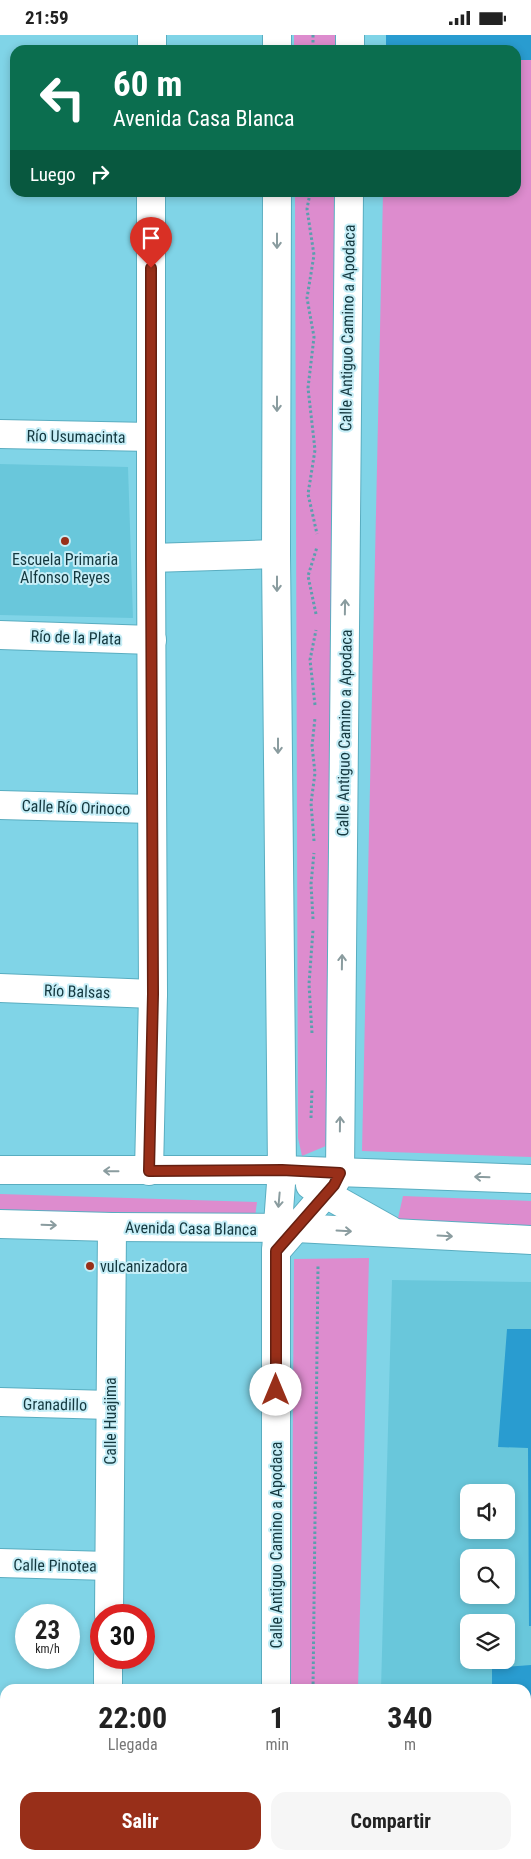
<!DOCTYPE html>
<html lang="es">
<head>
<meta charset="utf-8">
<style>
  body { margin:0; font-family:"Roboto Condensed",sans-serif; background:#f6f6f6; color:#222; height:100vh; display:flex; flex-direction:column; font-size:19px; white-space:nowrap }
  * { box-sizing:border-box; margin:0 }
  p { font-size:16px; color:#767676 }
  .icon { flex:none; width:28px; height:28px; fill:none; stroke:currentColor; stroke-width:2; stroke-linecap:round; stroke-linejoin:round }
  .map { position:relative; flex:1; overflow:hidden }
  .drawer { position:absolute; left:0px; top:1649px; width:531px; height:176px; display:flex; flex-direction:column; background:#fff; border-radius:15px 15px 0 0; box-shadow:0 2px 8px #0003 }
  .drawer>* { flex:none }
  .top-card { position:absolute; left:10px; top:10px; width:511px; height:152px; border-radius:15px; box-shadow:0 2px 8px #0003; background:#0b6e4f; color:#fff; overflow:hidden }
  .fabs { position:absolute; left:460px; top:1449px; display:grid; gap:10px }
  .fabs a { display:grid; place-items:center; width:55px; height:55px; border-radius:10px; background:#fff; box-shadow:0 2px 8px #0003; font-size:25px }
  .speed { position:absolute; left:15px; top:1569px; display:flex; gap:10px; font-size:25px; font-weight:700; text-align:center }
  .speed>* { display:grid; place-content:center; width:65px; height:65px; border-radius:50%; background:#fff; box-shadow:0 2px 8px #0003; line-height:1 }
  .speed small { font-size:12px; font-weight:400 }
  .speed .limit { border:8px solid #d22; background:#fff; color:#111 }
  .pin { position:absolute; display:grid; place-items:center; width:42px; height:42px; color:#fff; margin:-51px -21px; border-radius:50% 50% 50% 0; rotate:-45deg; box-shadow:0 0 5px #0007 }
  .pin .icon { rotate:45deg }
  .me { position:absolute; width:55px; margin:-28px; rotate:0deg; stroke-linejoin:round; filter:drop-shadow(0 0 4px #0008) }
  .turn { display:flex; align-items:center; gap:18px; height:105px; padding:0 20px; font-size:22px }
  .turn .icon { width:65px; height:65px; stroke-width:2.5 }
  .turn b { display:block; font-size:35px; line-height:42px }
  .then { display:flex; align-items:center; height:48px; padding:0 20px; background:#0003; gap:10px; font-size:19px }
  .eta { display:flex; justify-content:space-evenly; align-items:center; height:85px; text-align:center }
  .eta b { font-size:30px; font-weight:700; line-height:35px }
  .button { display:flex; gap:10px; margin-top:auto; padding:10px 20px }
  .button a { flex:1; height:58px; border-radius:15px; background:#982f19; color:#fff; font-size:20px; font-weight:700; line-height:58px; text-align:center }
  .button a+a { background:#f6f6f6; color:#222 }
  .status { display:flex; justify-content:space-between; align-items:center; height:35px; padding:0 25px; background:#fff; direction:ltr }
  .status svg { height:14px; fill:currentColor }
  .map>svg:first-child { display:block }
  .built { fill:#69c7db; fill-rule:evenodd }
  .green { fill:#dd8cce }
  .building { fill:#299cd0 }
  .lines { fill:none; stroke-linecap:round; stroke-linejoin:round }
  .minor-casing { stroke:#59adc0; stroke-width:30 }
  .path { stroke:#5b9ead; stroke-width:3; stroke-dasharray:2.5 2.5; stroke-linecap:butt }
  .minor { stroke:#fff; stroke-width:28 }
  .oneway { stroke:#8a9c9f }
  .route-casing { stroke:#631f10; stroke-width:12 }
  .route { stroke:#982f19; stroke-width:9 }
  .poi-dot { fill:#982f19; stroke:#c6eef7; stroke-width:2 }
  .labels { text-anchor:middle; stroke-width:4; stroke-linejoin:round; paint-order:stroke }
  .street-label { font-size:16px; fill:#14383f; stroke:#c6eef7 }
  .poi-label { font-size:16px; fill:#14383f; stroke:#c6eef7 }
</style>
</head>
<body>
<div class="status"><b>21:59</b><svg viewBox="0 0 49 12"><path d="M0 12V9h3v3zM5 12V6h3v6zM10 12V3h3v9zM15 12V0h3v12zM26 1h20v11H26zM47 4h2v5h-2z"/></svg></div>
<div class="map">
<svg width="531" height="1824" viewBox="0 0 531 1824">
  <rect width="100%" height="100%" fill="#80d4e7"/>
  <!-- built -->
  <g class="built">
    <polygon points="0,429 128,432 133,583 0,580"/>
    <path d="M392 1245 531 1247V1786L526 1787V1654H381ZM469 1458H506V1495H469ZM469 1522H506V1560H469ZM469 1588H506V1625H469Z"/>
  </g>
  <!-- green -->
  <g class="green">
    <rect x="294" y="0" width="45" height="15"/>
    <polygon points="386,0 531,0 531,1122 362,1116 383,158 516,158 516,15 386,15"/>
    <polygon points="295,158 341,158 333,1108 302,1121 298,1103"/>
    <polygon points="0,1159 257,1167 255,1182 0,1175"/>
    <polygon points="403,1161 531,1166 531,1196 396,1192"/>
    <polygon points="369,1223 358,1654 291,1654 294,1224"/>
    <rect x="290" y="1820" width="63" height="4"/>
  </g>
  <!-- building -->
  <g class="building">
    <polygon points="386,0 531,0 531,25 516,25 516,15 386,15"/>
    <polygon points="507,1294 531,1294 531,1591 529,1591 528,1413 498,1412"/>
    <polygon points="531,1630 531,1689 526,1690 526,1654 492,1654 492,1633"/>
  </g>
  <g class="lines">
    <!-- minor casing -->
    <g class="minor-casing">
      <g id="minor">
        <polyline points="152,15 152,0"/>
        <polyline points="277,15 277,0"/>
        <polyline points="350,15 350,0"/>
        <polyline points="0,399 151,402"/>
        <polyline points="151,523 276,519"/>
        <polyline points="0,600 152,605"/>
        <polyline points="0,770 152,774"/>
        <polyline points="0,953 153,959"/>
        <polyline points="0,1135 282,1135 531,1144"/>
        <polyline points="149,1136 153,959 151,523 151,158"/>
        <polyline points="310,1150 390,1195"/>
        <polyline points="0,1189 112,1192 296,1193 531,1205"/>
        <polyline points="276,1216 333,1150 340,1138 349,158"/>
        <polyline points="0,1367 110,1370"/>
        <polyline points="0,1528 109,1531"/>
        <polyline points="109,1580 112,1192"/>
        <polyline points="108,1654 108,1622"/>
        <polyline points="276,1654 276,1216 282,1135 276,519 277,158"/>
        <polyline points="0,1689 5,1689"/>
        <polyline points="107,1824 107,1820"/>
        <polyline points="275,1824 275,1820"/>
      </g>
    </g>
    <!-- path -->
    <g class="path">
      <polyline points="313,0 313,15"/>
      <polyline points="310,158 307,174 314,220 307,263 314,302 308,353 315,415 308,459 317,499"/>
      <polyline points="316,579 308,541 317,512"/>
      <polyline points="315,670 310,625 316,595"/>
      <polyline points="314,806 311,768 315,738 312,711 315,683"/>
      <polyline points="313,884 311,849 314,818"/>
      <polyline points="312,998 309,949 313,895"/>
      <polyline points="311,1083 312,1054"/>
      <polyline points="313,1654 318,1231"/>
      <polyline points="311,1824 311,1820"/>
    </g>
    <!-- minor -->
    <use href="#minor" class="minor"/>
  </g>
  <!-- one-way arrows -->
  <defs><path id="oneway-shaft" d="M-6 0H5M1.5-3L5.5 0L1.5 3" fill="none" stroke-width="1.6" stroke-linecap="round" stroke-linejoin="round" transform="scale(1.25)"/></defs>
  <g class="oneway">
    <use href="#oneway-shaft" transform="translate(277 206) rotate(90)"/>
    <use href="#oneway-shaft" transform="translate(277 369) rotate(90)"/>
    <use href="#oneway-shaft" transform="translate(277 549) rotate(90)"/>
    <use href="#oneway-shaft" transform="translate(345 572) rotate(-89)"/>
    <use href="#oneway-shaft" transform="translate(278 711) rotate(90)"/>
    <use href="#oneway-shaft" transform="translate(342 927) rotate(-89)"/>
    <use href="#oneway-shaft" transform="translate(340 1089) rotate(-89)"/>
    <use href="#oneway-shaft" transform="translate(111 1136) rotate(-179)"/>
    <use href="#oneway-shaft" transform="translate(482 1142) rotate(-178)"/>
    <use href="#oneway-shaft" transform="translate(279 1165) rotate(95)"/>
    <use href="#oneway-shaft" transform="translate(49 1190) rotate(2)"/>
    <use href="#oneway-shaft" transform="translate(344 1196) rotate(3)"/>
    <use href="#oneway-shaft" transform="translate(445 1201) rotate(3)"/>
  </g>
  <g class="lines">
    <!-- route casing -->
    <g class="route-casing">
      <polyline id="route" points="151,233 151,523 153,959 149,1136 282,1135 340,1138 334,1150 276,1216 276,1355"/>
    </g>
    <!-- route -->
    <use href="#route" class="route"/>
  </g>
  <!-- markers -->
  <g class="poi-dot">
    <circle cx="65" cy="506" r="5"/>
    <circle cx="90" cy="1231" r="5"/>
  </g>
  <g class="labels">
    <!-- street labels -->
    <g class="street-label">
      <text transform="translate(347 293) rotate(-89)" y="6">Calle Antiguo Camino a Apodaca</text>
      <text transform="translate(76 401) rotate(1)" y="6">Río Usumacinta</text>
      <text transform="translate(76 602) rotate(2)" y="6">Río de la Plata</text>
      <text transform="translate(344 698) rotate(-89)" y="6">Calle Antiguo Camino a Apodaca</text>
      <text transform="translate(76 772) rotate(2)" y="6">Calle Río Orinoco</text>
      <text transform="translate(77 956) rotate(2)" y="6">Río Balsas</text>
      <text transform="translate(191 1193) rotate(1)" y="6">Avenida Casa Blanca</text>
      <text transform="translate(55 1369) rotate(1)" y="6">Granadillo</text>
      <text transform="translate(110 1386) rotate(-90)" y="6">Calle Huajima</text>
      <text transform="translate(276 1510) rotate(-90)" y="6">Calle Antiguo Camino a Apodaca</text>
      <text transform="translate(55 1530) rotate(1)" y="6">Calle Pinotea</text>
    </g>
    <!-- poi labels -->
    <g class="poi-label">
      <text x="65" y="530">Escuela Primaria<tspan x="65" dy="18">Alfonso Reyes</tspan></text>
      <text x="100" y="1237" text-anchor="start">vulcanizadora</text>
    </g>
  </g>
</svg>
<div class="fabs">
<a><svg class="icon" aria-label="sound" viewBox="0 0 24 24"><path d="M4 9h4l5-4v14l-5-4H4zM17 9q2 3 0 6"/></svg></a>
<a><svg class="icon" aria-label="search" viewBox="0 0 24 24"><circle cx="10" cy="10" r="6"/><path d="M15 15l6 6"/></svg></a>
<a><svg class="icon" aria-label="layers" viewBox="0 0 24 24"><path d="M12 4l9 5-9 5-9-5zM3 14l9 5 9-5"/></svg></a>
</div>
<div class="speed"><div>23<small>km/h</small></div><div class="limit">30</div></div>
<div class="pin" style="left:151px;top:233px;background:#d93025"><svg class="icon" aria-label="arrive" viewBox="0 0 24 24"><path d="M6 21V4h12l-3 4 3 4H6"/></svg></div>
<svg class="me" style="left:276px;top:1355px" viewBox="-20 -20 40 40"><circle r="19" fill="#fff"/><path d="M0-13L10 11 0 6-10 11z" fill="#982f19"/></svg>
<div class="top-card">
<div class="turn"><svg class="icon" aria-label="left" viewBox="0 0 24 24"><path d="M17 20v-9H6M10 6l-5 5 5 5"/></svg><div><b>60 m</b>Avenida Casa Blanca</div></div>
<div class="then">Luego<svg class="icon" aria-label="right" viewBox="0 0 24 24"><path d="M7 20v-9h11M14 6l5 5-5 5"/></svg></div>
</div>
<section class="drawer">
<div class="eta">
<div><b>22:00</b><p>Llegada</p></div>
<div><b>1</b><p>min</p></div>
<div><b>340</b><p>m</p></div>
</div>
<div class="button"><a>Salir</a><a>Compartir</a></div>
</section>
</div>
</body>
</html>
